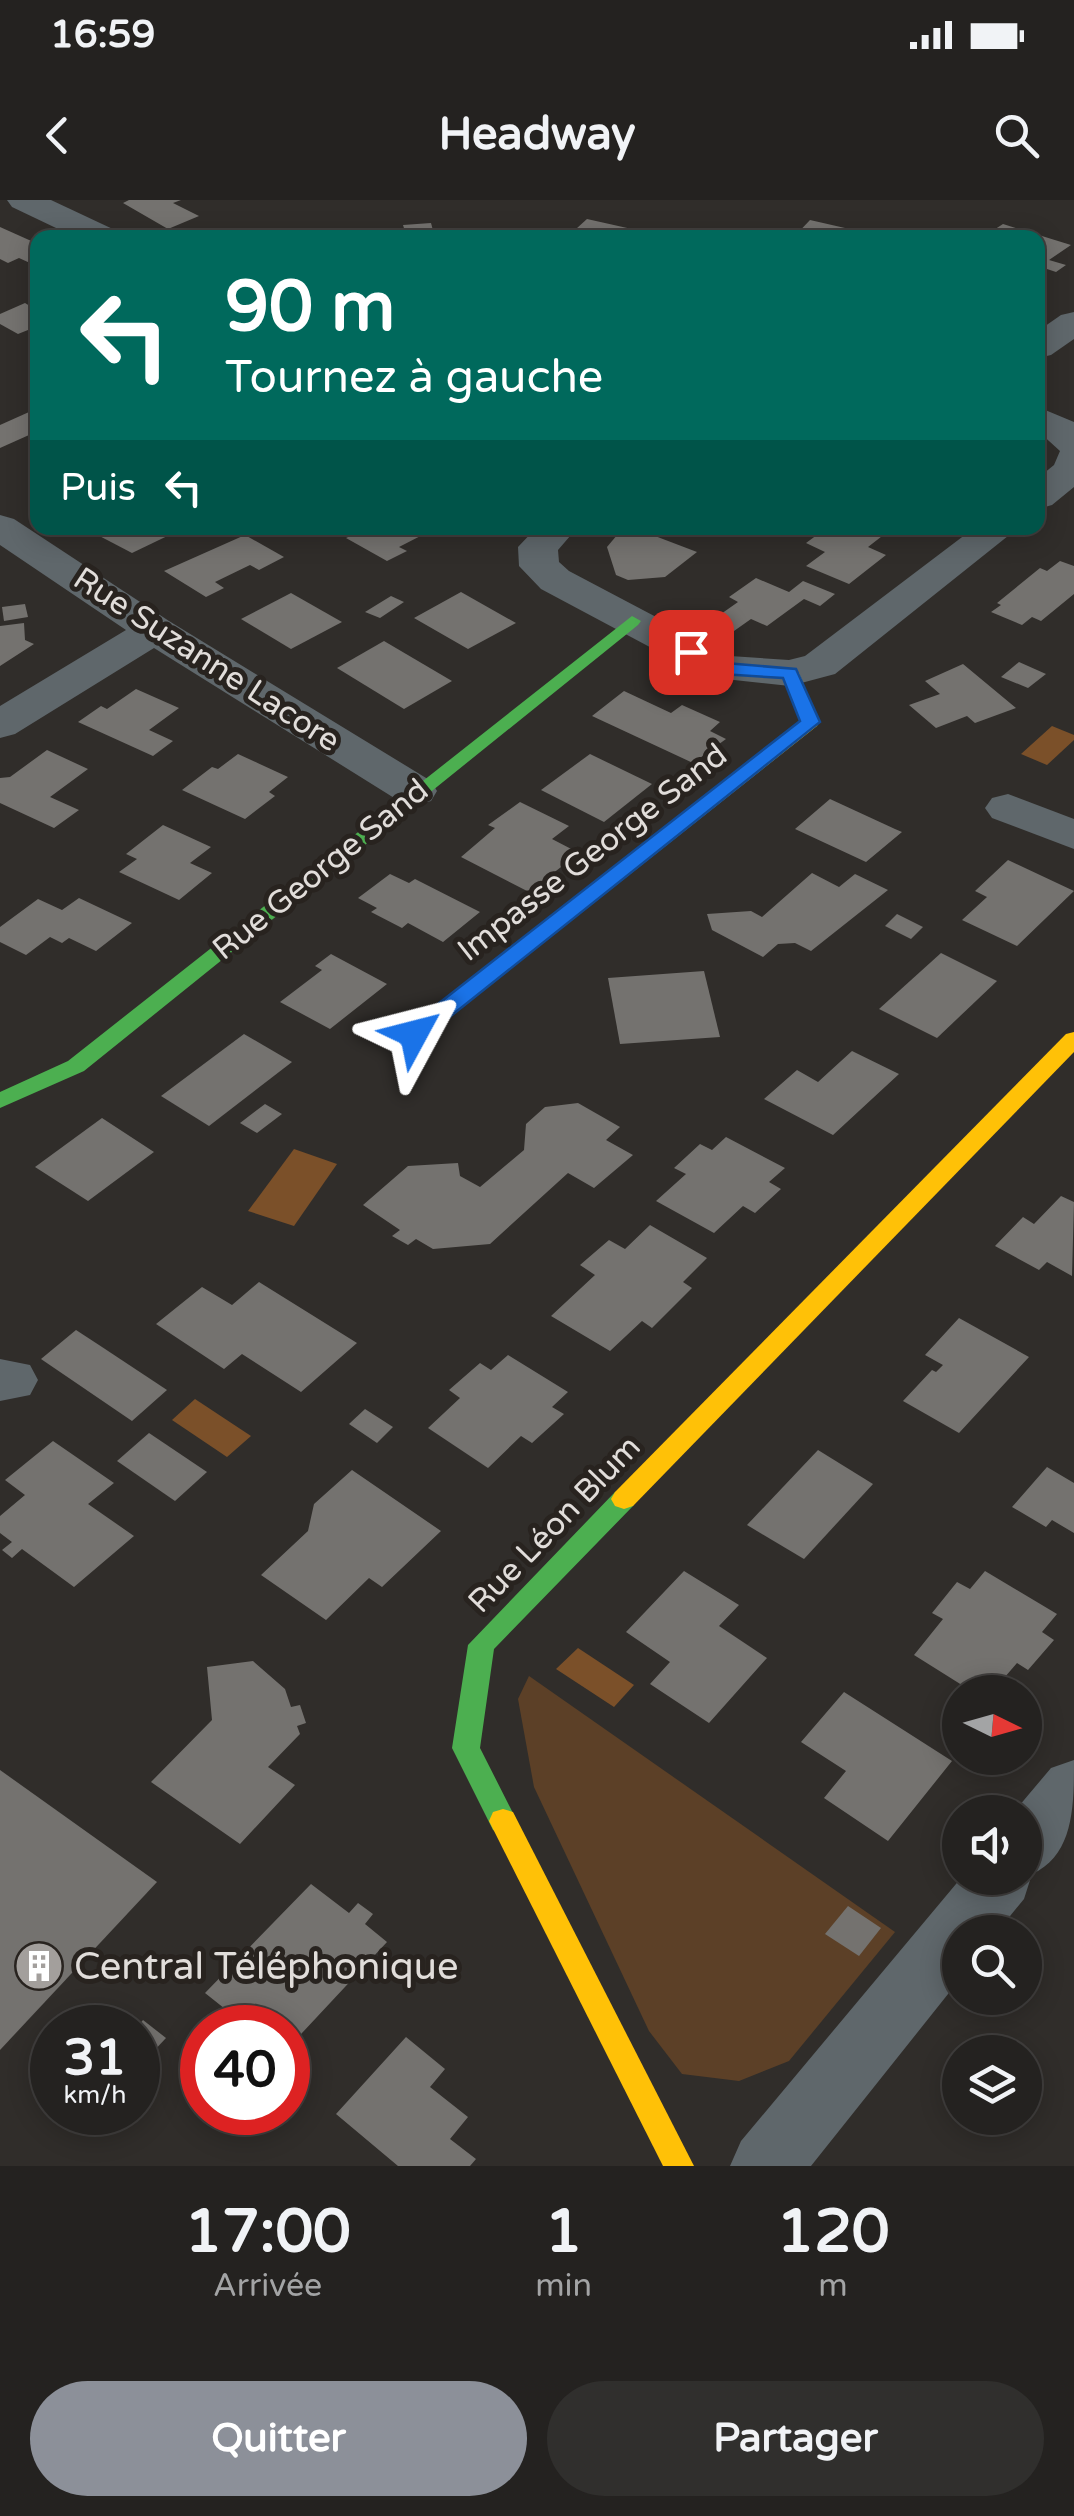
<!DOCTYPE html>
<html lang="fr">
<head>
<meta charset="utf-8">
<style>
  body { margin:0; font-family:"Varela Round",sans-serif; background:#302f2d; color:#f1f3f6; height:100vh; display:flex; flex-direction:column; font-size:38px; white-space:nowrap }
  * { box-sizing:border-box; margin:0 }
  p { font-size:32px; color:#a3a4a5 }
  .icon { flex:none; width:55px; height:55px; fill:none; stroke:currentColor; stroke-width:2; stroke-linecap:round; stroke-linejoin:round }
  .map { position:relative; height:1966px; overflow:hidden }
  .side { display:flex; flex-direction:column; background:#242220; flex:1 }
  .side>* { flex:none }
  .top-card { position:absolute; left:30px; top:30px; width:1015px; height:305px; border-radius:20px; box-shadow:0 5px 25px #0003,0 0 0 2px #413f3e; background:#00695c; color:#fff; overflow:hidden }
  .needle { width:65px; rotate:95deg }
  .fabs { position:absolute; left:942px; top:1475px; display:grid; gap:20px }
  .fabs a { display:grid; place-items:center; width:100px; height:100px; border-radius:50%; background:#242220; box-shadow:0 5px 25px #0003,0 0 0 2px #413f3e; font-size:50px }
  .speed { position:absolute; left:30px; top:1805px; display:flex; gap:20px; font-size:50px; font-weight:700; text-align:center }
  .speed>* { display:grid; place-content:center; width:130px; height:130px; border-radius:50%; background:#242220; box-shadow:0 5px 25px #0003,0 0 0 2px #413f3e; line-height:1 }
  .speed small { font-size:25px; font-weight:400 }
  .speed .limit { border:15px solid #d22; background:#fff; color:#111 }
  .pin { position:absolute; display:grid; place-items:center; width:85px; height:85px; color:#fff; margin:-42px; border-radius:20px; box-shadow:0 5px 15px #0006 }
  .me { position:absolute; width:110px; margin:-55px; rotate:52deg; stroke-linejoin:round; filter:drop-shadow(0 0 8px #0008) }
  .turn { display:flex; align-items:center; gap:35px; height:210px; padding:0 30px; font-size:45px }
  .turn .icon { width:130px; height:130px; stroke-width:2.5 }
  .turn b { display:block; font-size:70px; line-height:85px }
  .then { display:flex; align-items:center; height:95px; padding:0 30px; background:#0003; gap:20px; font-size:38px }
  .eta { display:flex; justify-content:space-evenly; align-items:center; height:170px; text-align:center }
  .eta b { font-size:60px; font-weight:700; line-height:70px }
  .action { display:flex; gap:20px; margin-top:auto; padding:20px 30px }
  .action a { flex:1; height:115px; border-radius:60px; background:#8c9099; color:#fff; font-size:40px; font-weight:700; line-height:115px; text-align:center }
  .action a+a { background:#302f2d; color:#f1f3f6 }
  .status { display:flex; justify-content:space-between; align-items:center; height:70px; padding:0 50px; background:#242220; direction:ltr }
  .status svg { height:28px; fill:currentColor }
  header { display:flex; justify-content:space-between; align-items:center; height:130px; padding:0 30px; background:#242220; font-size:45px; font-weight:700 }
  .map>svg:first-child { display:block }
  .green { fill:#5c4027 }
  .water { fill:#7b5029 }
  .building { fill:#74726f }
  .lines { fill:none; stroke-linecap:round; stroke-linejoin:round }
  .street { fill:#5f676b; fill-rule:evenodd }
  .fast { fill:#4caf50; fill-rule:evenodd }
  .slow { fill:#ffc107; fill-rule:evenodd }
  .route { fill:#1a73e8; stroke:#114b97; stroke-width:2.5 }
  .labels { text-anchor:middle; stroke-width:10; stroke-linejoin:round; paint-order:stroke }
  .street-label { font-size:32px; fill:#e1ddda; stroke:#28231f }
  .near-poi-label { font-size:38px; fill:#e1ddda; stroke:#28231f; text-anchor:start }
</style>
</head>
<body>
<div class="status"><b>16:59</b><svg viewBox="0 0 49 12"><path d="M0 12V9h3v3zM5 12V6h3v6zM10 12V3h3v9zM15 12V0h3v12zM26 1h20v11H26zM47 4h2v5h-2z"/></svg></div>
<header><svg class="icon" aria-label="back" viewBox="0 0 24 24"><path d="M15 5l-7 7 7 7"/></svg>Headway<svg class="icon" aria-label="search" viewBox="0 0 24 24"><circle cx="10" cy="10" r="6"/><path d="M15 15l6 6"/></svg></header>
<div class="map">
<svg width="1074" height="1966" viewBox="0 0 1074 1966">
  <rect width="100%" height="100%" fill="#302d2a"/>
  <!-- green -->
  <polygon class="green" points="529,1476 895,1732 789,1861 739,1881 682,1874 649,1831 534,1587 518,1499"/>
  <!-- water -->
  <g class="water">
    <polygon points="1052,526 1074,535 1074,540 1047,565 1021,554"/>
    <polygon points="294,949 337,964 294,1026 248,1011"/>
    <polygon points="195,1199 251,1236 227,1257 172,1220"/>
    <polygon points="578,1448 634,1485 614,1507 556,1469"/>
  </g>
  <!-- building -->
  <g class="building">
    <polygon points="129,0 181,0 173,3 199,16 168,29 123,3"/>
    <polygon points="587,19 663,36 662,38 566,38"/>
    <polygon points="810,20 880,36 880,38 793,38"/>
    <polygon points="431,23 435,38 407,38 403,25"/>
    <polygon points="1003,24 1071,45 1049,60 1066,65 1056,72 1038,66 1038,38 986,35"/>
    <polygon points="0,27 38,44 38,60 30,63 19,58 8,63 0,59"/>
    <polygon points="25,103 38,111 38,126 18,134 0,124 0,114"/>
    <polygon points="38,208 38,231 0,248 0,225"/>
    <polygon points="94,328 184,328 132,353 88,330"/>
    <polygon points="367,328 436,328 399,347 407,351 387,361 346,338"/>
    <polygon points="623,328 634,328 697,352 665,377 628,380 616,375 607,347"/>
    <polygon points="842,328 873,328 886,333 868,347 886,355 849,384 806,366 825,352 806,343 825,329 834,333"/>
    <polygon points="245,335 284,357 259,370 250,365 215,382 224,388 206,397 164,371"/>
    <polygon points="1060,361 1074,366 1074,394 1041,421 1032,417 1022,425 991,412 1001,405 997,403 1040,368 1047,371"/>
    <polygon points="756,378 789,392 803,381 835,394 820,406 804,399 767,426 751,419 734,431 711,421 738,402 729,397"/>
    <polygon points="461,392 491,409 516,423 468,449 414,418"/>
    <polygon points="291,393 342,422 291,449 241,419"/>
    <polygon points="391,396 404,402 380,418 365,412"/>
    <polygon points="25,404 28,417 4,421 2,407"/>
    <polygon points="24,423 25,440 34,444 0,466 0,426"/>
    <polygon points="384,441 452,481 404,509 337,468"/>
    <polygon points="1019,462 1046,474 1028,488 1001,477"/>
    <polygon points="963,464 1016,508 975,523 967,516 936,528 909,505 940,494 925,481"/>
    <polygon points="136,489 179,508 149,530 173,541 153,556 78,522 101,506 107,509"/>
    <polygon points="624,491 671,513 682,505 720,522 710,531 726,539 693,563 592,516"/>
    <polygon points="47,550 88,569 50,597 79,610 54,628 0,603 0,578 10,577"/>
    <polygon points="238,554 288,577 269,592 275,596 245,619 182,590 212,567 218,569"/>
    <polygon points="590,554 652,584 604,622 541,590"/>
    <polygon points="830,599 895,629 902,632 866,662 795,629"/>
    <polygon points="520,602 569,626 552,639 579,653 529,692 461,657 495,628 488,625"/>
    <polygon points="163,625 211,647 190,663 212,673 179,700 119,672 137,659 126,654"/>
    <polygon points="1008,660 1074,691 1017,746 962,720 987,697 975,691"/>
    <polygon points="812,673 839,687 855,674 888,690 811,751 795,743 778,744 763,757 712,730 707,714 751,711 762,717"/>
    <polygon points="390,674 409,683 415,679 480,712 443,742 408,723 402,728 371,712 377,708 358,698"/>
    <polygon points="79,698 132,723 96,751 69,738 62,743 50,737 26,755 0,742 0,727 38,699 62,710"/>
    <polygon points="897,714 923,727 911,739 885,726"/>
    <polygon points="941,753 997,781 937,838 879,809"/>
    <polygon points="331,754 387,784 330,829 280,802 322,770 315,766"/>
    <polygon points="704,771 720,837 620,844 608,778"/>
    <polygon points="244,834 292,862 209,926 161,896"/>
    <polygon points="852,851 899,874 833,935 764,899 797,870 818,882"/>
    <polygon points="578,903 620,927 606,940 633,955 594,988 568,973 490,1044 433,1049 416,1039 408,1045 392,1036 400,1030 363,1005 408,966 458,963 460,976 480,987 524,950 526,924 545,907"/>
    <polygon points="265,904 282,914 257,933 240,923"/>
    <polygon points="102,918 154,952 88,1001 35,967"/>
    <polygon points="726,937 785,968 769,982 781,989 755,1013 743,1006 714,1033 656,1001 686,974 674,968 700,944 712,950"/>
    <polygon points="1061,996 1074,1002 1072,1076 1047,1062 1039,1070 995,1046 1023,1017 1034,1024"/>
    <polygon points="650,1025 707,1058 683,1082 692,1088 652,1128 642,1121 610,1151 551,1116 595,1075 580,1065 609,1040 625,1049"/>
    <polygon points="259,1082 357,1143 301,1192 242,1154 224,1169 156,1124 202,1087 232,1105"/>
    <polygon points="959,1118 1029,1157 959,1233 903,1201 932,1170 936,1172 943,1165 925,1155"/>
    <polygon points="76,1130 99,1145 167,1190 132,1221 41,1159"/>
    <polygon points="508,1155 568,1192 552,1207 564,1214 532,1243 521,1236 488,1268 428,1228 460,1198 449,1190 480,1163 491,1170"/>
    <polygon points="365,1209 393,1227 377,1243 349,1224"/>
    <polygon points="149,1233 207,1272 175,1301 117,1261"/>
    <polygon points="53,1241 114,1283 88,1304 134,1336 74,1387 22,1349 12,1358 2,1350 12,1342 0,1333 0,1316 25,1295 5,1280"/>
    <polygon points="818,1250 873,1284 804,1359 747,1325"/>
    <polygon points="1047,1267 1074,1283 1074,1333 1052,1320 1046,1327 1012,1307"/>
    <polygon points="352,1270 441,1331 382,1387 369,1378 326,1420 261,1375 308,1331 314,1304"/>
    <polygon points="684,1371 739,1405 719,1426 767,1458 709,1523 650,1484 670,1462 626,1432"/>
    <polygon points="985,1371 1057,1414 1042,1432 1054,1440 1028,1470 1017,1463 992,1492 973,1492 914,1455 943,1419 932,1413 957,1382 970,1389"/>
    <polygon points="253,1461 285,1489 291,1507 300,1505 306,1523 297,1526 300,1534 268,1567 295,1585 240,1644 151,1582 212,1520 207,1467"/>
    <polygon points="844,1492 952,1561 888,1641 824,1598 846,1571 801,1542"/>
    <polygon points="0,1570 157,1682 0,1850"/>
    <polygon points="311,1684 349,1713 358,1703 373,1714 365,1724 387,1742 288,1848 288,1828 249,1828 205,1793"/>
    <polygon points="848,1706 881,1728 859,1756 825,1734"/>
    <polygon points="143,1820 166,1838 151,1854 138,1843 138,1826"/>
    <polygon points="406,1837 445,1869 430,1887 468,1917 450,1939 476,1959 470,1966 398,1966 336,1914"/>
  </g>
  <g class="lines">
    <!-- street -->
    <g class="street">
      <polygon points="7,0 51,0 117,31 122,38 77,38 12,7"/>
      <polygon points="1074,112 1074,139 1051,155 1038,158 1038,131 1061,115"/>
      <polygon points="1038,207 1074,222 1074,287 1052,305 1038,309 1038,278 1054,265 1060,251 1038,231"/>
      <polygon points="0,315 14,319 169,421 431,581 437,591 431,601 415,605 399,601 154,448 15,534 0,538 0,506 126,430 0,345"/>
      <polygon points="536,328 577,328 558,350 559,362 569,371 730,456 789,460 805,456 974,328 1018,328 835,474 790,486 706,477 541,389 519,366 518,347"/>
      <polygon points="1008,594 1074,619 1074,649 992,618 985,608 992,598"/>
      <polygon points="0,1159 30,1165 38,1180 30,1195 0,1201"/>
      <path d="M1074 1560C1074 1606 1074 1655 1032 1674L1024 1699 997 1732H960V1779L811 1966H730L741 1941 961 1678H1025V1612H1014L1051 1568Z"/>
    </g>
    <!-- fast -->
    <g class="fast">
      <polygon points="632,416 641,421 638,425 84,871 0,908 0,892 68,861"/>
      <polygon points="624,1289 633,1292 637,1299 633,1306 494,1449 480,1548 517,1621 513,1630 503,1633 493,1630 452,1548 468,1445 615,1292"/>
    </g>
    <!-- slow -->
    <g class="slow">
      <polygon points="790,468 799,473 819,522 817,526 422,839 406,839 403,834 406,829 800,521 781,473"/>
      <polygon points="1074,832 1074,852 633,1306 624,1309 615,1306 611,1299 615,1292 1066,834"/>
      <polygon points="503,1609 513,1612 694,1966 663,1966 489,1621 493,1612"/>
    </g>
  </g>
  <!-- route -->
  <polygon class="route" points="691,447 725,463 796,469 820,522 422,839 406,839 403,834 406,829 800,521 783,478 721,474 685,456 685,449"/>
  <!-- icons -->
  <defs>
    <g id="building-disc" transform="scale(2.5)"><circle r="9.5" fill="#a39f9c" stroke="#28231f"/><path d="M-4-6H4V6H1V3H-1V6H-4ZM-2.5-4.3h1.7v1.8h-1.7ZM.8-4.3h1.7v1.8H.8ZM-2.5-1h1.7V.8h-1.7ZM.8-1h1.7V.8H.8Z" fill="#fff"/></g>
  </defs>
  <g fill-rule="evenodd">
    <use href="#building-disc" x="39" y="1766"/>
  </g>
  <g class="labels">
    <!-- street labels -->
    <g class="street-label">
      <text transform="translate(207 459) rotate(33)" y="11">Rue Suzanne Lacore</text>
      <text transform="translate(592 652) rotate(-38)" y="11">Impasse George Sand</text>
      <text transform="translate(320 669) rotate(-39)" y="11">Rue George Sand</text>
      <text transform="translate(554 1324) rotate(-46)" y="11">Rue Léon Blum</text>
    </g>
    <!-- near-poi labels -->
    <g class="near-poi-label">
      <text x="74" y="1779">Central Téléphonique</text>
    </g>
  </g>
</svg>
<div class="fabs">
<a><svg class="needle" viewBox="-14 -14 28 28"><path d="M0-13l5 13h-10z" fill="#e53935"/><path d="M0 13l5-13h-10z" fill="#a3a4a5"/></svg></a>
<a><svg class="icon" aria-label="sound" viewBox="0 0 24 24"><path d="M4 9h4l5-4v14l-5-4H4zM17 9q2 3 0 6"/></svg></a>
<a><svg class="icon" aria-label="search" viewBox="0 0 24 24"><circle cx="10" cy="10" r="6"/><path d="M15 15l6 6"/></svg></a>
<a><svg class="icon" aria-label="layers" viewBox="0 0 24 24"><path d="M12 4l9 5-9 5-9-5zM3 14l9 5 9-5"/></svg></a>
</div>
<div class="speed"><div>31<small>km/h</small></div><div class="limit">40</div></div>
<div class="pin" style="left:691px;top:452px;background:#d93025"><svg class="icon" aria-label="arrive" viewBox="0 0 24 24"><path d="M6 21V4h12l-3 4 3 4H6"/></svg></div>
<svg class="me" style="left:414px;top:834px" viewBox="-20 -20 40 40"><path d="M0-17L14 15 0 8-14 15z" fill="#1a73e8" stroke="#fff" stroke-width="4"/></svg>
<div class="top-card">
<div class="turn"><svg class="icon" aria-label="left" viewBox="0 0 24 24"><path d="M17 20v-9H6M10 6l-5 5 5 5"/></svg><div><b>90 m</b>Tournez à gauche</div></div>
<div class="then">Puis<svg class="icon" aria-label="left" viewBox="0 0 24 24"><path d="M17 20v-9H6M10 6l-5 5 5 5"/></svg></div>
</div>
</div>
<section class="side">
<div class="eta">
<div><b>17:00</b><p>Arrivée</p></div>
<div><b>1</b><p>min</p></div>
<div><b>120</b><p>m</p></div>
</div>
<div class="action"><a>Quitter</a><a>Partager</a></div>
</section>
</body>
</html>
